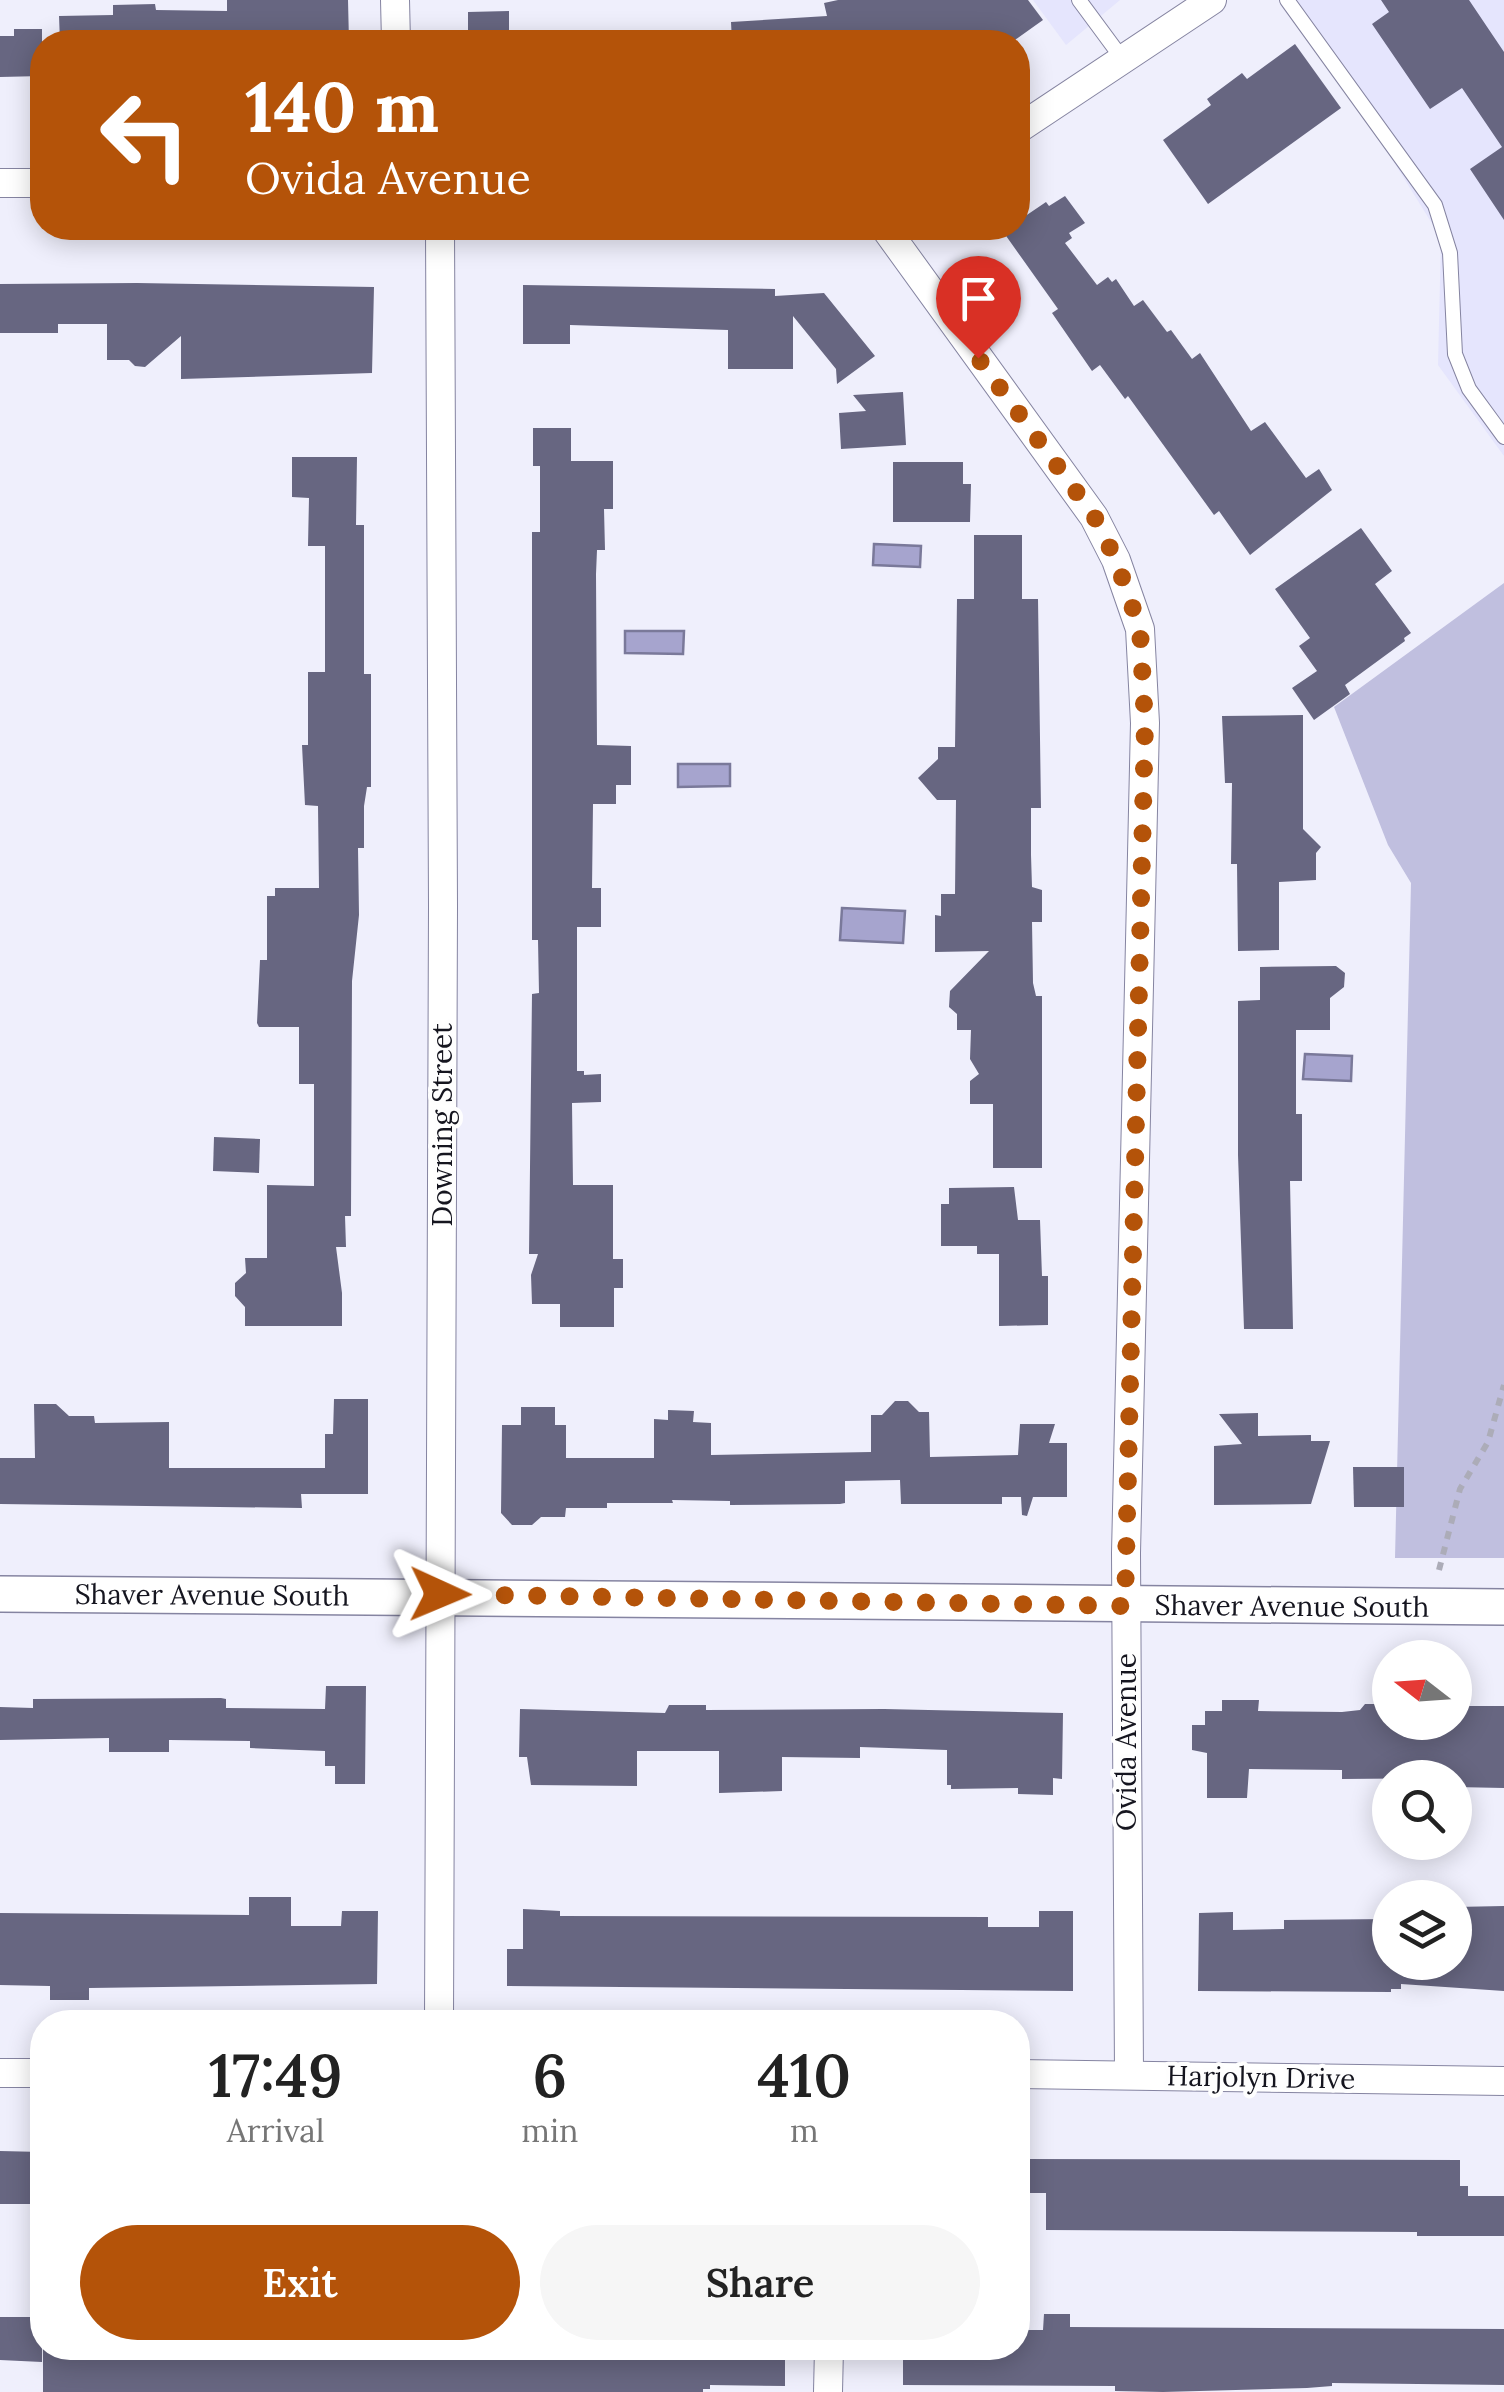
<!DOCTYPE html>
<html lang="en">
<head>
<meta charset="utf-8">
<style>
  body { margin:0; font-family:Lora,serif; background:#f6f6f6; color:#222; height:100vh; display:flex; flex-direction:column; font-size:38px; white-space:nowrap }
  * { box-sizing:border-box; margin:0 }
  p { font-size:32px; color:#767676 }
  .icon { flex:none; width:55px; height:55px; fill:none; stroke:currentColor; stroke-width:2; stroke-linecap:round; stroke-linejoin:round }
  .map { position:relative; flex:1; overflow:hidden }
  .side { position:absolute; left:30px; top:2010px; width:1000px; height:350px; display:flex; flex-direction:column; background:#fff; border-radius:40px; box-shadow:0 5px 25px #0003 }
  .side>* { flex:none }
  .top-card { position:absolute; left:30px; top:30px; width:1000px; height:210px; border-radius:40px; box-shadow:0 5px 25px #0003; background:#b45309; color:#fff; overflow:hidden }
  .needle { width:65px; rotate:287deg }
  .controls { position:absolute; left:1372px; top:1640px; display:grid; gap:20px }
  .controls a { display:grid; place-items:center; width:100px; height:100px; border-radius:50%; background:#fff; box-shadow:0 5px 25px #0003; font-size:50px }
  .pin { position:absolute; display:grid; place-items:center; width:85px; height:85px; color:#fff; margin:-102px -42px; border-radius:50% 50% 50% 0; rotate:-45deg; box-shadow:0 0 10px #0007 }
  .pin .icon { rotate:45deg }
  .me { position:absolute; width:110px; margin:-55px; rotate:91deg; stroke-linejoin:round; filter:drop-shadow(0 0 8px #0008) }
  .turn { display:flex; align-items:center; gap:35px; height:210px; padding:0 50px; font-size:45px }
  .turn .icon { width:130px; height:130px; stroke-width:2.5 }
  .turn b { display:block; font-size:70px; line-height:85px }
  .eta { display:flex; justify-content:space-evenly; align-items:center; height:170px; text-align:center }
  .eta b { font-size:60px; font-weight:600; line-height:70px }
  .cta { display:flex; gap:20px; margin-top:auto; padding:20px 50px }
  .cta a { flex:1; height:115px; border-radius:60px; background:#b45309; color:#fff; font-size:40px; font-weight:600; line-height:115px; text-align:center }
  .cta a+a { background:#f6f6f6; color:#222 }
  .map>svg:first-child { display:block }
  .built { fill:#e5e5fd }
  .green { fill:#c0bfdf }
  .water { fill:#a6a4ce; stroke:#7a799a; stroke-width:2.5 }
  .building { fill:#676681 }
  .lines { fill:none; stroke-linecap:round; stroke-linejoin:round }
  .service-casing { stroke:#8584a1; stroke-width:16 }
  .minor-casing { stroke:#8584a1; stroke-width:30 }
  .tertiary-casing { stroke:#8584a1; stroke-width:38 }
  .path { stroke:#acacb8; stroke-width:6; stroke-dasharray:8 8; stroke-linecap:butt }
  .service { stroke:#fff; stroke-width:14 }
  .minor { stroke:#fff; stroke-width:28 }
  .tertiary { stroke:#fff; stroke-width:35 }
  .route { stroke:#b45309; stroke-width:18; stroke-dasharray:0 32.4 }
  .labels { text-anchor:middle; stroke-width:8; stroke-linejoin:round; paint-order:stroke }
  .street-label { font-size:28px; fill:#15151f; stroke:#fefefe }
</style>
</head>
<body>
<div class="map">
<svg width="1504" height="2392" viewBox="0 0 1504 2392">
  <rect width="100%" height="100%" fill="#efeffc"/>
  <!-- built -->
  <g class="built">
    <polygon points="1033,0 1120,0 1066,45"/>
    <polygon points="1290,0 1504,0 1504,456 1438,365 1441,238 1302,14"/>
  </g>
  <!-- green -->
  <polygon class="green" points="1504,583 1504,1558 1395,1558 1411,883 1388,845 1334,707"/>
  <!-- water -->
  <g class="water">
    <polygon points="874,544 921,546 920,567 873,565"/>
    <polygon points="625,631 684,631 683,654 625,653"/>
    <polygon points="678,764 730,764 730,786 678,787"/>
    <polygon points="842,908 905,911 903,943 840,940"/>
    <polygon points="1305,1054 1352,1056 1351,1081 1303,1079"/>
  </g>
  <!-- building -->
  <g class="building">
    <polygon points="227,0 348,0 349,42 60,42 59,16 113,15 113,5 155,4 156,10 227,11"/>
    <polygon points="838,0 1028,0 1043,20 1012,42 732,42 731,22 827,16 824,3"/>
    <polygon points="1381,0 1469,0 1504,52 1504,220 1470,169 1502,147 1462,88 1430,109 1372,24 1389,12"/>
    <polygon points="509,11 509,42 468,42 468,12"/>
    <polygon points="14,29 42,29 42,76 0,77 0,36 14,36"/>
    <polygon points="1295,44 1341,108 1208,204 1163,140 1211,105 1207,99 1242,73 1247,79"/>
    <polygon points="1065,196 1085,223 1069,233 1072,238 1065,243 1097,285 1108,277 1112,282 1116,279 1134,306 1143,300 1167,332 1171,330 1192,359 1200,353 1251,431 1265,422 1306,478 1319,469 1332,490 1250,555 1219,511 1214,515 1128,396 1125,399 1100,365 1092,371 1052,313 1058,309 1004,233 1018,228 1018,221 1046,202 1049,206"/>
    <polygon points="137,283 374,287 372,373 181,379 181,336 145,367 135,366 129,360 107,360 107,324 58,324 58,333 0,333 0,284"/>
    <polygon points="523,285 775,289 775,296 824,293 875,356 837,384 836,369 793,316 793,369 728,369 728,330 570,325 570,344 523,344"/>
    <polygon points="903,392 906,445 841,449 839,413 866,411 853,395"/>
    <polygon points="533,428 571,428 571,461 613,461 613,509 604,509 605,550 597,550 596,574 597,745 631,746 631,785 616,785 616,804 593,804 592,888 601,888 601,927 577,927 577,1071 584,1071 584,1075 601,1074 601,1102 572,1103 573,1185 613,1185 613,1259 623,1259 623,1288 614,1288 614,1327 560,1327 560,1304 532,1304 531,1275 538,1254 529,1254 532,994 539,993 538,940 532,940 532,532 540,532 540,466 533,466"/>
    <polygon points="292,457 357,457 356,525 364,525 364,674 371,674 371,787 367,787 364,806 364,848 358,848 359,915 352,981 351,1216 345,1216 346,1247 336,1247 342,1293 342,1326 245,1326 245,1307 235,1296 235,1283 246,1273 245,1258 267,1258 267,1185 314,1186 314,1084 299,1084 299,1027 259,1027 257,1023 260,960 267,960 267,896 275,896 275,888 319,888 318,806 305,805 302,745 308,745 308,672 325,672 325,546 308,546 309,498 292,497"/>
    <polygon points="893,462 963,462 963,484 971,484 970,522 893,522"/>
    <polygon points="1361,528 1392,571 1375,584 1411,633 1404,638 1405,641 1345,685 1350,694 1314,720 1292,688 1317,671 1299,646 1310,638 1275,589"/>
    <polygon points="974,535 1022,535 1022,599 1038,599 1041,808 1031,808 1031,855 1032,887 1042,890 1042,922 1032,922 1033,983 1036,996 1042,996 1042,1168 993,1168 993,1104 970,1104 970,1081 979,1074 970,1059 971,1030 957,1030 957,1014 949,1007 950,991 989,951 935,952 935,915 941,916 941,894 955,894 956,800 937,800 918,778 938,759 938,747 955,747 957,599 974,599"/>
    <polygon points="1303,715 1303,829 1321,847 1316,853 1316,880 1279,882 1279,950 1238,951 1237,864 1231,864 1232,783 1225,783 1222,716"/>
    <polygon points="1336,966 1345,973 1344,987 1330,998 1330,1030 1296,1030 1296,1114 1302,1114 1302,1181 1290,1181 1293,1329 1244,1329 1238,1155 1238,1001 1260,1000 1260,967"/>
    <polygon points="214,1137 260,1139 259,1173 213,1171"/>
    <polygon points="1014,1187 1018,1220 1040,1220 1042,1276 1048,1276 1048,1325 999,1326 999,1254 977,1254 977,1246 941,1246 941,1204 949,1204 949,1188"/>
    <polygon points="334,1399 368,1399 368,1494 301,1494 302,1508 0,1504 0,1458 35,1458 34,1404 56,1404 69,1416 94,1416 95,1423 169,1422 169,1468 325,1468 325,1434 333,1434"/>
    <polygon points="895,1401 908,1401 919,1412 929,1412 930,1457 1018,1455 1020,1424 1055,1424 1049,1443 1067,1443 1067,1497 1033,1497 1027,1516 1022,1515 1021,1497 1002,1497 1002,1504 901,1504 900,1480 845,1481 845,1503 840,1504 730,1505 730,1501 672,1500 673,1503 607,1503 607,1508 566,1508 565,1517 541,1517 532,1525 512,1525 501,1513 502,1425 521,1425 521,1407 555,1407 555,1425 566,1425 566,1458 654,1458 654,1419 668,1420 668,1410 694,1411 693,1422 711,1423 711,1455 871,1452 871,1415 882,1415"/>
    <polygon points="1258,1413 1258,1436 1311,1435 1311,1441 1330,1441 1311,1504 1214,1505 1214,1446 1242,1444 1219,1414"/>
    <polygon points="1353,1467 1404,1467 1404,1507 1354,1507"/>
    <polygon points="326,1686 366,1686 365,1784 335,1784 335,1766 325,1766 325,1751 250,1748 250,1741 169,1740 169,1752 109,1752 109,1738 0,1740 0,1707 33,1708 33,1699 221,1698 226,1699 226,1708 325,1709"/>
    <polygon points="1222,1700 1259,1700 1258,1711 1342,1712 1360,1710 1365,1704 1390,1704 1390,1722 1455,1722 1455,1706 1504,1706 1504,1788 1455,1787 1455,1778 1342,1779 1342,1770 1249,1769 1247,1798 1207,1798 1207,1753 1192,1750 1192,1725 1205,1725 1205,1711 1222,1711"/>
    <polygon points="669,1705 706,1705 706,1710 884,1709 1063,1713 1062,1779 1053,1778 1053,1795 1018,1794 1018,1788 951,1789 951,1785 947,1785 947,1750 860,1747 860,1758 782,1757 782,1791 719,1793 719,1751 637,1751 637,1786 531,1785 527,1757 519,1757 520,1709 665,1713"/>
    <polygon points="249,1897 291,1897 291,1926 341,1926 342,1911 378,1911 377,1984 89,1988 89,2000 50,2000 50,1986 0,1985 0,1913 249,1915"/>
    <polygon points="1504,1906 1504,1991 1401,1984 1401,1989 1391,1989 1391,1992 1198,1991 1199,1913 1233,1912 1233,1930 1284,1929 1284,1920 1390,1919 1390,1962 1455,1962 1455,1907"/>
    <polygon points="523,1909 560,1911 560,1916 988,1917 988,1927 1039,1927 1039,1911 1073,1911 1073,1991 507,1986 507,1949 523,1949"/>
    <polygon points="0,2151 42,2152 42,2188 33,2188 33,2204 0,2204"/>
    <polygon points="1018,2159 1460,2160 1460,2186 1468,2186 1468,2196 1504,2196 1504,2236 1417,2236 1417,2232 1046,2230 1046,2193 1018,2193"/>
    <polygon points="1044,2314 1070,2314 1070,2327 1504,2329 1504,2385 1332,2383 1332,2386 1307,2388 1163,2392 1115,2391 1115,2386 903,2385 903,2348 1018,2348 1018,2330 1043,2330"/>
    <polygon points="0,2317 42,2317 42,2362 0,2360"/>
    <polygon points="43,2348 785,2348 785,2386 710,2385 710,2389 703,2389 703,2392 43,2392"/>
  </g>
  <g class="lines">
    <!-- service casing -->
    <g class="service-casing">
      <g id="service">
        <polyline points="1079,0 1124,61"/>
        <polyline points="1287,0 1435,205 1450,253 1455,354 1469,389 1504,437"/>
      </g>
    </g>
    <!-- minor casing -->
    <g class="minor-casing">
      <g id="minor">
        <polyline points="395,0 396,42"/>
        <polyline points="1018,129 1212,0"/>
        <polyline points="0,183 42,183"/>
        <polyline points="885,228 1094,517 1116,560 1140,629 1145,723 1126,1553 1129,2074"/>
        <polyline points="439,2022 443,907 440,228"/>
        <polyline points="0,2073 42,2073"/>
        <polyline points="1018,2074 1504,2081"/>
        <polyline points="828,2392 829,2348"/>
      </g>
    </g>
    <!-- tertiary casing -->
    <g class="tertiary-casing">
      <g id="tertiary">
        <path id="s1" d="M0 1594C501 1594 1003 1606 1504 1607"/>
      </g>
    </g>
    <!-- path -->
    <polyline class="path" points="1439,1570 1460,1489 1488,1442 1504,1385"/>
    <!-- service -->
    <use href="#service" class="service"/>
    <!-- minor -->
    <use href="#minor" class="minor"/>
    <!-- tertiary -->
    <use href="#tertiary" class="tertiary"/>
  </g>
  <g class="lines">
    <!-- route -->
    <polyline class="route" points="440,1594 1125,1606 1145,723 1140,629 1116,560 1094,516 978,358"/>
  </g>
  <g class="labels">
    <!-- street labels -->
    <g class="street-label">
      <text transform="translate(442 1125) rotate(-90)" y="10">Downing Street</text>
      <text dy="10" stroke="none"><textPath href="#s1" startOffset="212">Shaver Avenue South</textPath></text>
      <text dy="10" stroke="none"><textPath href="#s1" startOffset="1292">Shaver Avenue South</textPath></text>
      <text transform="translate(1126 1742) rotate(-90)" y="10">Ovida Avenue</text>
      <text transform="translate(1261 2077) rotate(1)" y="10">Harjolyn Drive</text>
    </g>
  </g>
</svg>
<div class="controls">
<a><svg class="needle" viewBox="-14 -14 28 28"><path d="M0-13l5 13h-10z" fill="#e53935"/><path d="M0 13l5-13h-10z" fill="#767676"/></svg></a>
<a><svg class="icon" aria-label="search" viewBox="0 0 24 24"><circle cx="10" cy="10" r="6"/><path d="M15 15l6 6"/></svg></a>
<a><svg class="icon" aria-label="layers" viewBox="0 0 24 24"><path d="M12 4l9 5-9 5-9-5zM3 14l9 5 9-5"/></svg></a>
</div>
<div class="pin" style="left:978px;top:358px;background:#d93025"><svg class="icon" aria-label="arrive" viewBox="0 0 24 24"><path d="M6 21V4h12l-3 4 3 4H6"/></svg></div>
<svg class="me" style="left:440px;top:1594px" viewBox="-20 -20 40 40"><path d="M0-17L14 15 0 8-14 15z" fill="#b45309" stroke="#fff" stroke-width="4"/></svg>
<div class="top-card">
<div class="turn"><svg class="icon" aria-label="left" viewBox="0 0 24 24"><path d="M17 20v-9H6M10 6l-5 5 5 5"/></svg><div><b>140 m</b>Ovida Avenue</div></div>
</div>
<section class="side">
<div class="eta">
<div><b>17:49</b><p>Arrival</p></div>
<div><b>6</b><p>min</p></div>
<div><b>410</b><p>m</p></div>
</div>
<div class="cta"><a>Exit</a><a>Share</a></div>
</section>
</div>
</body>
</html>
